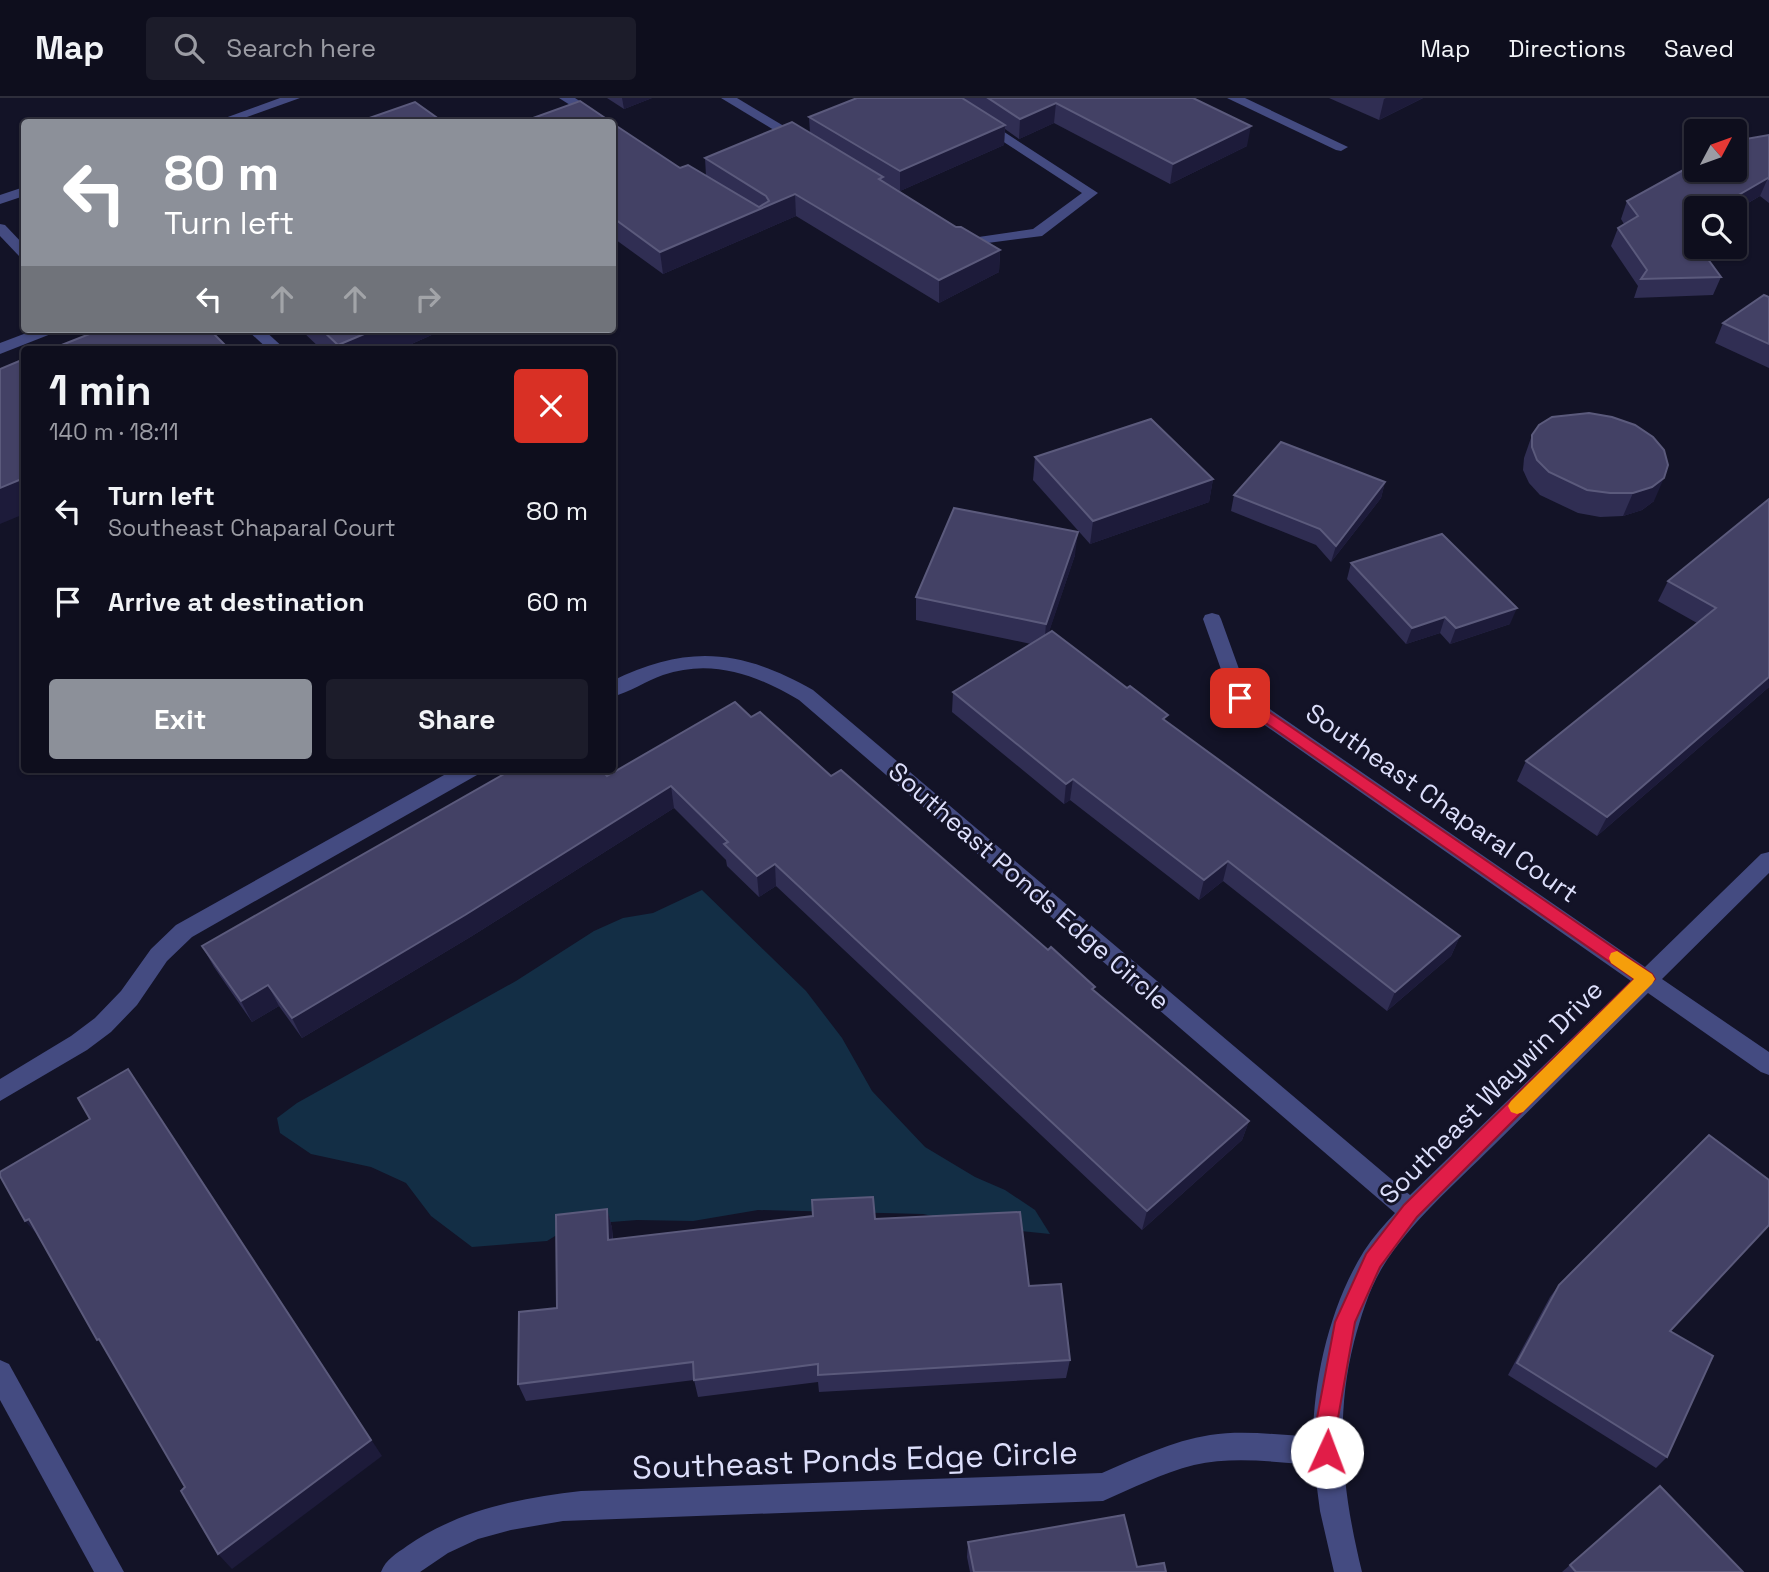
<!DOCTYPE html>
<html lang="en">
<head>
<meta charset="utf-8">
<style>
  body { margin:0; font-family:"Space Grotesk",sans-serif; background:#1c1c2a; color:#f1f3f6; height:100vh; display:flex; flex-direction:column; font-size:26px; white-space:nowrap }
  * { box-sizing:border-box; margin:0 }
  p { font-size:23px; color:#9b9ca4 }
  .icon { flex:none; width:38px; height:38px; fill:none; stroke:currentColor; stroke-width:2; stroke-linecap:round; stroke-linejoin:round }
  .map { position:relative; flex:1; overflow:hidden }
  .details { position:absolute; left:21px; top:248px; width:595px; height:427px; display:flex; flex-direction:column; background:#0e0e1d; border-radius:7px; box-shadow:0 2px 5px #0004,0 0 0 2px #2e2e3b }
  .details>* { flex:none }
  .banner { position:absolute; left:21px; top:21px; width:595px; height:214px; border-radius:7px; box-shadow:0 2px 5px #0004,0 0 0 2px #2e2e3b; background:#8c9099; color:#fff; overflow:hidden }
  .needle { width:46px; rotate:49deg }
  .buttons { position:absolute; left:1684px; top:21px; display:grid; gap:14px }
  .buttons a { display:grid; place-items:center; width:63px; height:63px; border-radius:7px; background:#0e0e1d; box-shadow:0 2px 5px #0004,0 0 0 2px #2e2e3b; font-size:35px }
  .pin { position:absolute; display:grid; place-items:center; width:60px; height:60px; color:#fff; margin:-30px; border-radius:14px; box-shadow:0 4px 10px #0006 }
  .me { position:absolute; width:77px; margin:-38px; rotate:2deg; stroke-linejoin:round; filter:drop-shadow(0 0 5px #0008) }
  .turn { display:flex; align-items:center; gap:24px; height:147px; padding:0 28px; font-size:32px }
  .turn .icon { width:91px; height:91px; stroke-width:2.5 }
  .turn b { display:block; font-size:49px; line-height:60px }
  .lanes { display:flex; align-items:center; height:66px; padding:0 28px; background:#0003; justify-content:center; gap:35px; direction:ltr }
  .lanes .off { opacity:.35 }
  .round { display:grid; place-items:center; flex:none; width:74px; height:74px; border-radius:7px; background:#1c1c2a }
  .overview { display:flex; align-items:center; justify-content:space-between; height:119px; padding:0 28px }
  h1 { font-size:42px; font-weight:800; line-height:52px }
  .action { display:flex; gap:14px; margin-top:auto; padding:14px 28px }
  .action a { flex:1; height:80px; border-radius:7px; background:#8c9099; color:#fff; font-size:28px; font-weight:800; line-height:80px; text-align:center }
  .action a+a { background:#1c1c2a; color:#f1f3f6 }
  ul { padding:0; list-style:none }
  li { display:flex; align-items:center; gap:21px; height:91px; padding:0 28px }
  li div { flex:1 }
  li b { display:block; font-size:26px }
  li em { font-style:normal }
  header { display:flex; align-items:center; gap:42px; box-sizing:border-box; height:98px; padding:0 35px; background:#0e0e1d; border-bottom:2px solid #2e2e3b }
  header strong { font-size:33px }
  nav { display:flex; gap:38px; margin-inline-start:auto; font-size:24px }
  .search { width:490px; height:63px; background:#1c1c2a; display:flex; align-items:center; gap:18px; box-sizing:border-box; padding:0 24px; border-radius:7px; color:#9b9ca4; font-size:26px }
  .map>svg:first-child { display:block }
  .water { fill:#132e45 }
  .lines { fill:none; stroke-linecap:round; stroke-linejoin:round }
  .minor { fill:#444b81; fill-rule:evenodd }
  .wall { fill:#302e53 }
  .shaded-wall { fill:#1d1b3a }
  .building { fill:#434165; stroke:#5b5a7c; stroke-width:2 }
  .route { fill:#e11d48; stroke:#92132f; stroke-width:2 }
  .slow { fill:#f59e0b }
  .labels { text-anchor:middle; stroke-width:6; stroke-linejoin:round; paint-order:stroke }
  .street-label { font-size:26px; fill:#dddffb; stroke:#131327 }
  .near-street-label { font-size:32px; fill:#dddffb; stroke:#131327 }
</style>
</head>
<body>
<header>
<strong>Map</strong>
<div class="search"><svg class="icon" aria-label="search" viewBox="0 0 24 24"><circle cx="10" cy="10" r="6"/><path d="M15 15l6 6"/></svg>Search here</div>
<nav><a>Map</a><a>Directions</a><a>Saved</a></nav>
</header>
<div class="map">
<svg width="1769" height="1474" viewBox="0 0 1769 1474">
  <rect width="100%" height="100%" fill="#131327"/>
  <!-- water -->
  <polygon class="water" points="702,792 806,893 842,940 872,993 925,1049 975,1079 1005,1092 1035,1112 1050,1136 984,1129 923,1116 758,1112 693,1123 637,1122 573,1127 547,1143 472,1149 431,1118 406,1085 371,1069 311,1056 280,1035 277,1020 297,1005 516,883 594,833 623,820 653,815"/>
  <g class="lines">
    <!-- minor -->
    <g class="minor">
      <polygon points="280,0 300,0 233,24 214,24"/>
      <polygon points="559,0 575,0 612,24 597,24"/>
      <polygon points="721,0 737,0 809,43 807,46 797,46"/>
      <polygon points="936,0 952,0 1098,95 1042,138 957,149 952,144 959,140 965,141 1033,131 1082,95"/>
      <polygon points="1227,0 1245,0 1348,49 1341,53 1336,52"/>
      <polygon points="24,89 24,98 0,106 0,97"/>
      <polygon points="0,126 5,127 24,147 24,159 19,158 0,138"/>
      <polygon points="37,231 59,231 56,234 0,256 0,245"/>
      <polygon points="246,231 263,231 286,252 269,252"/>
      <path d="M1212 515 1219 517 1221 521 1248 596 1645 869 1761 756 1769 754V775L1662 881 1769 954V977L1761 974 1648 895C1596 946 1545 997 1493 1048 1455 1086 1411 1123 1382 1170 1369 1192 1361 1218 1354 1244 1334 1323 1343 1396 1362 1474H1334L1320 1413 1314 1367C1274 1364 1233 1358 1194 1367 1162 1375 1133 1390 1103 1403L563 1423 511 1432 478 1441 448 1455 420 1474H381C386 1461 396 1456 407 1448 459 1412 519 1400 581 1393L1102 1375C1137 1360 1172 1343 1210 1337 1244 1332 1279 1337 1313 1339 1314 1277 1331 1206 1364 1153 1373 1139 1384 1127 1395 1115L799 602C757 577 712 560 663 577 646 583 630 594 612 599V583C687 546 741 551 813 592L1410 1097 1631 883 1233 605 1203 521 1205 517Z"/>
      <polygon points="453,672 480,672 477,677 192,839 167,863 137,907 111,934 87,952 0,1003 0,981 71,938 95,920 121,893 151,851 176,827"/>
      <polygon points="0,1262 9,1266 124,1474 94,1474 0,1302"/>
    </g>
  </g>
  <!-- wall -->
  <g class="wall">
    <polygon points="607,0 652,0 624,11"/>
    <polygon points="857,0 1193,0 1247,48 1170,86 1054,25 1019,41 1005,31 1004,47 900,93 883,83 956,129 1000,152 999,174 939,205 796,118 663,176 612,139 612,25 680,70 706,78 705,60 810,35 809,19"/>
    <polygon points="1329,0 1423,0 1379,22"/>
    <polygon points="1769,37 1769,105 1760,98 1691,139 1721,179 1713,197 1634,200 1638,188 1611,148 1618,130 1624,126 1621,121 1627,103"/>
    <polygon points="1769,199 1769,270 1715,245 1723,225"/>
    <polygon points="300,231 445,231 398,252 322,252"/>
    <polygon points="1532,337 1654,403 1642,412 1623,418 1600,419 1578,415 1540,397 1529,385 1523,372 1524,360"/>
    <polygon points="1035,359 1213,381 1209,404 1090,446 1033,382"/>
    <polygon points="1385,384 1381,400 1331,464 1316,447 1231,413 1234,397"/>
    <polygon points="1769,401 1769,589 1597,738 1517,683 1526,663 1697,525 1658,503 1668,483"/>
    <polygon points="1075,457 1048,536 1167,624 1460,838 1451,858 1387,913 1223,783 1199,802 1070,702 1064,706 952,614 953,594 1031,546 916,522 916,499"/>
    <polygon points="1351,465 1510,526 1450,546 1440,535 1406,546 1347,481"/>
    <polygon points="751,619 831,678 1094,893 1249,1023 1242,1042 1142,1132 776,788 759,799 727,768 726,762 674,710 472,838 302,940 279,908 252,924 214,869 202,848 607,678"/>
    <polygon points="607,1111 612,1130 613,1142 875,1121 1029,1188 1070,1262 1066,1280 819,1294 818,1284 698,1299 694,1282 526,1303 518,1286"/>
    <polygon points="1559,1187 1670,1233 1667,1359 1656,1370 1508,1277 1550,1199"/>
    <polygon points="1660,1388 1743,1474 1562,1474"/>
    <polygon points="968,1444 1137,1469 1166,1474 970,1474 967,1459"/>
  </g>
  <!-- shaded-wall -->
  <g class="shaded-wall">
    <polygon points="622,0 652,0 624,11"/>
    <polygon points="1386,0 1423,0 1379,22 1384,1"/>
    <polygon points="1056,5 1054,25 1019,41 1020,21"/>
    <polygon points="1005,27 1004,47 900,93 900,73"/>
    <polygon points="1251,28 1247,48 1170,86 1173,66"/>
    <polygon points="1768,80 1760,98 1734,113 1734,110 1716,110"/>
    <polygon points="795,96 796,118 663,176 660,154"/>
    <polygon points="1696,122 1696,136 1676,147 1684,129"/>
    <polygon points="1000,152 999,174 939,205 939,182"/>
    <polygon points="376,231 445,231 398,252 340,252 338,247"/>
    <polygon points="24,380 24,416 0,426 0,390"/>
    <polygon points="1664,380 1654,403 1642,412 1623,418 1633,395"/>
    <polygon points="1213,381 1209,404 1090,446 1093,423"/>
    <polygon points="1385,384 1381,400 1331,464 1336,448"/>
    <polygon points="1078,434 1075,457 1044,549 1046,526"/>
    <polygon points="1517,510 1510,526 1450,546 1456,530"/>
    <polygon points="1445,519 1440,535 1406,546 1412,530"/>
    <polygon points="1769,579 1769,589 1597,738 1607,719"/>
    <polygon points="1073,681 1070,702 1064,706 1066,686"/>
    <polygon points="671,688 674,710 472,838 302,940 292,920"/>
    <polygon points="1228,763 1223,783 1199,802 1204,782"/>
    <polygon points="775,766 776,788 759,799 757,778"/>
    <polygon points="1460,838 1451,858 1387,913 1395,894"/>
    <polygon points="268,887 279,908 252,924 241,903"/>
    <polygon points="128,971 382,1358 232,1471 218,1456"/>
    <polygon points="1249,1023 1242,1042 1142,1132 1147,1113"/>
    <polygon points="607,1111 612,1130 613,1161 608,1142"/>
    <polygon points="29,1121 42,1142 25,1123"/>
  </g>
  <!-- building -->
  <g class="building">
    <polygon points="857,0 962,0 1005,27 900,73 809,19"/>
    <polygon points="988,0 1193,0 1251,28 1173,66 1056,5 1020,21"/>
    <polygon points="580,3 611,24 522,24"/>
    <polygon points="415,4 443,24 358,24"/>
    <polygon points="792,24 883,79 879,81 956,129 961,129 1000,152 939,182 795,96 660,154 612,119 612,25 680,70 688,67 759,109 769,103 766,98 705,60"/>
    <polygon points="1769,37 1769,81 1768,80 1716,110 1696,110 1696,122 1684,129 1696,145 1696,149 1699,149 1721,179 1641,181 1647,172 1618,130 1638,118 1627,103 1696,65 1696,72 1734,72 1734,43"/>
    <polygon points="1764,197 1769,199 1769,246 1723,225"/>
    <polygon points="102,231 209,231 230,252 49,252"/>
    <polygon points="321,231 376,231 338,247"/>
    <polygon points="24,261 24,380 0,390 0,271"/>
    <polygon points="1589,315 1612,319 1635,327 1653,339 1664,352 1668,367 1664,380 1652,389 1633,395 1610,395 1587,392 1549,374 1537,362 1532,349 1532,337 1539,327 1552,319"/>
    <polygon points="1151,321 1213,381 1093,423 1035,359"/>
    <polygon points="1281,344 1385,384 1336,448 1320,431 1234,397"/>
    <polygon points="1769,401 1769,579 1607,719 1526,663 1716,510 1668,483"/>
    <polygon points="954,410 1078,434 1046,526 916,499"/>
    <polygon points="1442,436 1517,510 1456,530 1445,519 1412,530 1351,465"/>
    <polygon points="1052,533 1127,590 1130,588 1168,617 1163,621 1460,838 1395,894 1228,763 1204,782 1073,681 1066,686 953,594"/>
    <polygon points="735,604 751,619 760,614 831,678 841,672 1048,852 1051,849 1095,889 1092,891 1249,1023 1147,1113 775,766 757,778 724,746 728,744 671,688 465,817 292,920 268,887 241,903 202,848 511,672 601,672 607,678"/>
    <polygon points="128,971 371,1342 218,1456 181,1393 185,1389 99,1241 97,1242 29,1121 25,1123 0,1078 0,1074 90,1021 78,1000"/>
    <polygon points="1709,1037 1769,1082 1769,1127 1670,1233 1713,1258 1667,1359 1517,1265 1559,1187"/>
    <polygon points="873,1099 875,1121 1020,1114 1029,1188 1061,1186 1070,1262 818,1277 818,1266 694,1282 693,1264 518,1286 519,1214 557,1210 556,1117 607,1111 608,1142 813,1118 812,1102"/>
    <polygon points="1660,1388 1743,1474 1576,1474 1570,1467"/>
    <polygon points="1124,1417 1137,1469 1164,1465 1166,1474 974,1474 968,1444"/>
  </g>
  <!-- route -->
  <polygon class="route" points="1240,594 1652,876 1655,881 1417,1119 1380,1169 1355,1224 1338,1320 1337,1354 1334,1361 1327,1364 1319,1361 1316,1354 1317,1320 1335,1224 1366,1156 1404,1107 1634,881 1234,603 1232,600"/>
  <!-- slow -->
  <polygon class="slow" points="1617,853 1652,876 1655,881 1652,886 1523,1014 1517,1016 1511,1014 1508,1008 1511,1003 1634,881 1611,865 1609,860 1611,855"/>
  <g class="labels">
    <!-- street labels -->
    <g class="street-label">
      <text transform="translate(1442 705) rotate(35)" y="9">Southeast Chaparal Court</text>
      <text transform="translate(1029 788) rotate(41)" y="9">Southeast Ponds Edge Circle</text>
      <text transform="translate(1491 994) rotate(-45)" y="9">Southeast Waywin Drive</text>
    </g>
    <!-- near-street labels -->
    <g class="near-street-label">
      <text transform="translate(855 1362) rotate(-2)" y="11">Southeast Ponds Edge Circle</text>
    </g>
  </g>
</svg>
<div class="buttons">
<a><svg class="needle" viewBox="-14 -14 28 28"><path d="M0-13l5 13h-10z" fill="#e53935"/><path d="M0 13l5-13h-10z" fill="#9b9ca4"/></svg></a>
<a><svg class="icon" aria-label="search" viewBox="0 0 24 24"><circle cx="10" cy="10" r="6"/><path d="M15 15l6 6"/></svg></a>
</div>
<div class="pin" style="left:1240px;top:600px;background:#d93025"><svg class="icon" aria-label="arrive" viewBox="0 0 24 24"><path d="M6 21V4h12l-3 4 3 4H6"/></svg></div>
<svg class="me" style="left:1327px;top:1354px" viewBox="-20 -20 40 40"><circle r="19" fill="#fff"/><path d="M0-13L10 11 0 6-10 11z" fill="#e11d48"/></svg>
<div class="banner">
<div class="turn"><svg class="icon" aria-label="left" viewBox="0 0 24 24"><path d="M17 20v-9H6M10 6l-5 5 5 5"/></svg><div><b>80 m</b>Turn left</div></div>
<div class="lanes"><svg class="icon" aria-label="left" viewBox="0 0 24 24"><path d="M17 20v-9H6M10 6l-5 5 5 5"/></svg><svg class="icon off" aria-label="ahead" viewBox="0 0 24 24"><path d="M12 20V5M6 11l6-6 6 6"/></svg><svg class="icon off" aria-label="ahead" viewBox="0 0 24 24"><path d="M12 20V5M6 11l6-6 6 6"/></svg><svg class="icon off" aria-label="right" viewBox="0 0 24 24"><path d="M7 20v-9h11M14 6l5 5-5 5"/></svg></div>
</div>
<section class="details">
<div class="overview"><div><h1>1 min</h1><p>140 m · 18:11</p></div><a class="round" style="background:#d93025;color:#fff"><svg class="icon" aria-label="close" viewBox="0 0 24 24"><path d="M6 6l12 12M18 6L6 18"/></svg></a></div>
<ul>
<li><svg class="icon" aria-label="left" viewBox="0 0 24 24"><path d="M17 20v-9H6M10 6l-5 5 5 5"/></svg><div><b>Turn left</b><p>Southeast Chaparal Court</p></div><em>80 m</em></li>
<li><svg class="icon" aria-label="arrive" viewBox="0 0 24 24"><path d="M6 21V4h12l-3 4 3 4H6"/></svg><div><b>Arrive at destination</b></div><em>60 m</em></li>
</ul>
<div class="action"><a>Exit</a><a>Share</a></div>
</section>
</div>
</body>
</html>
